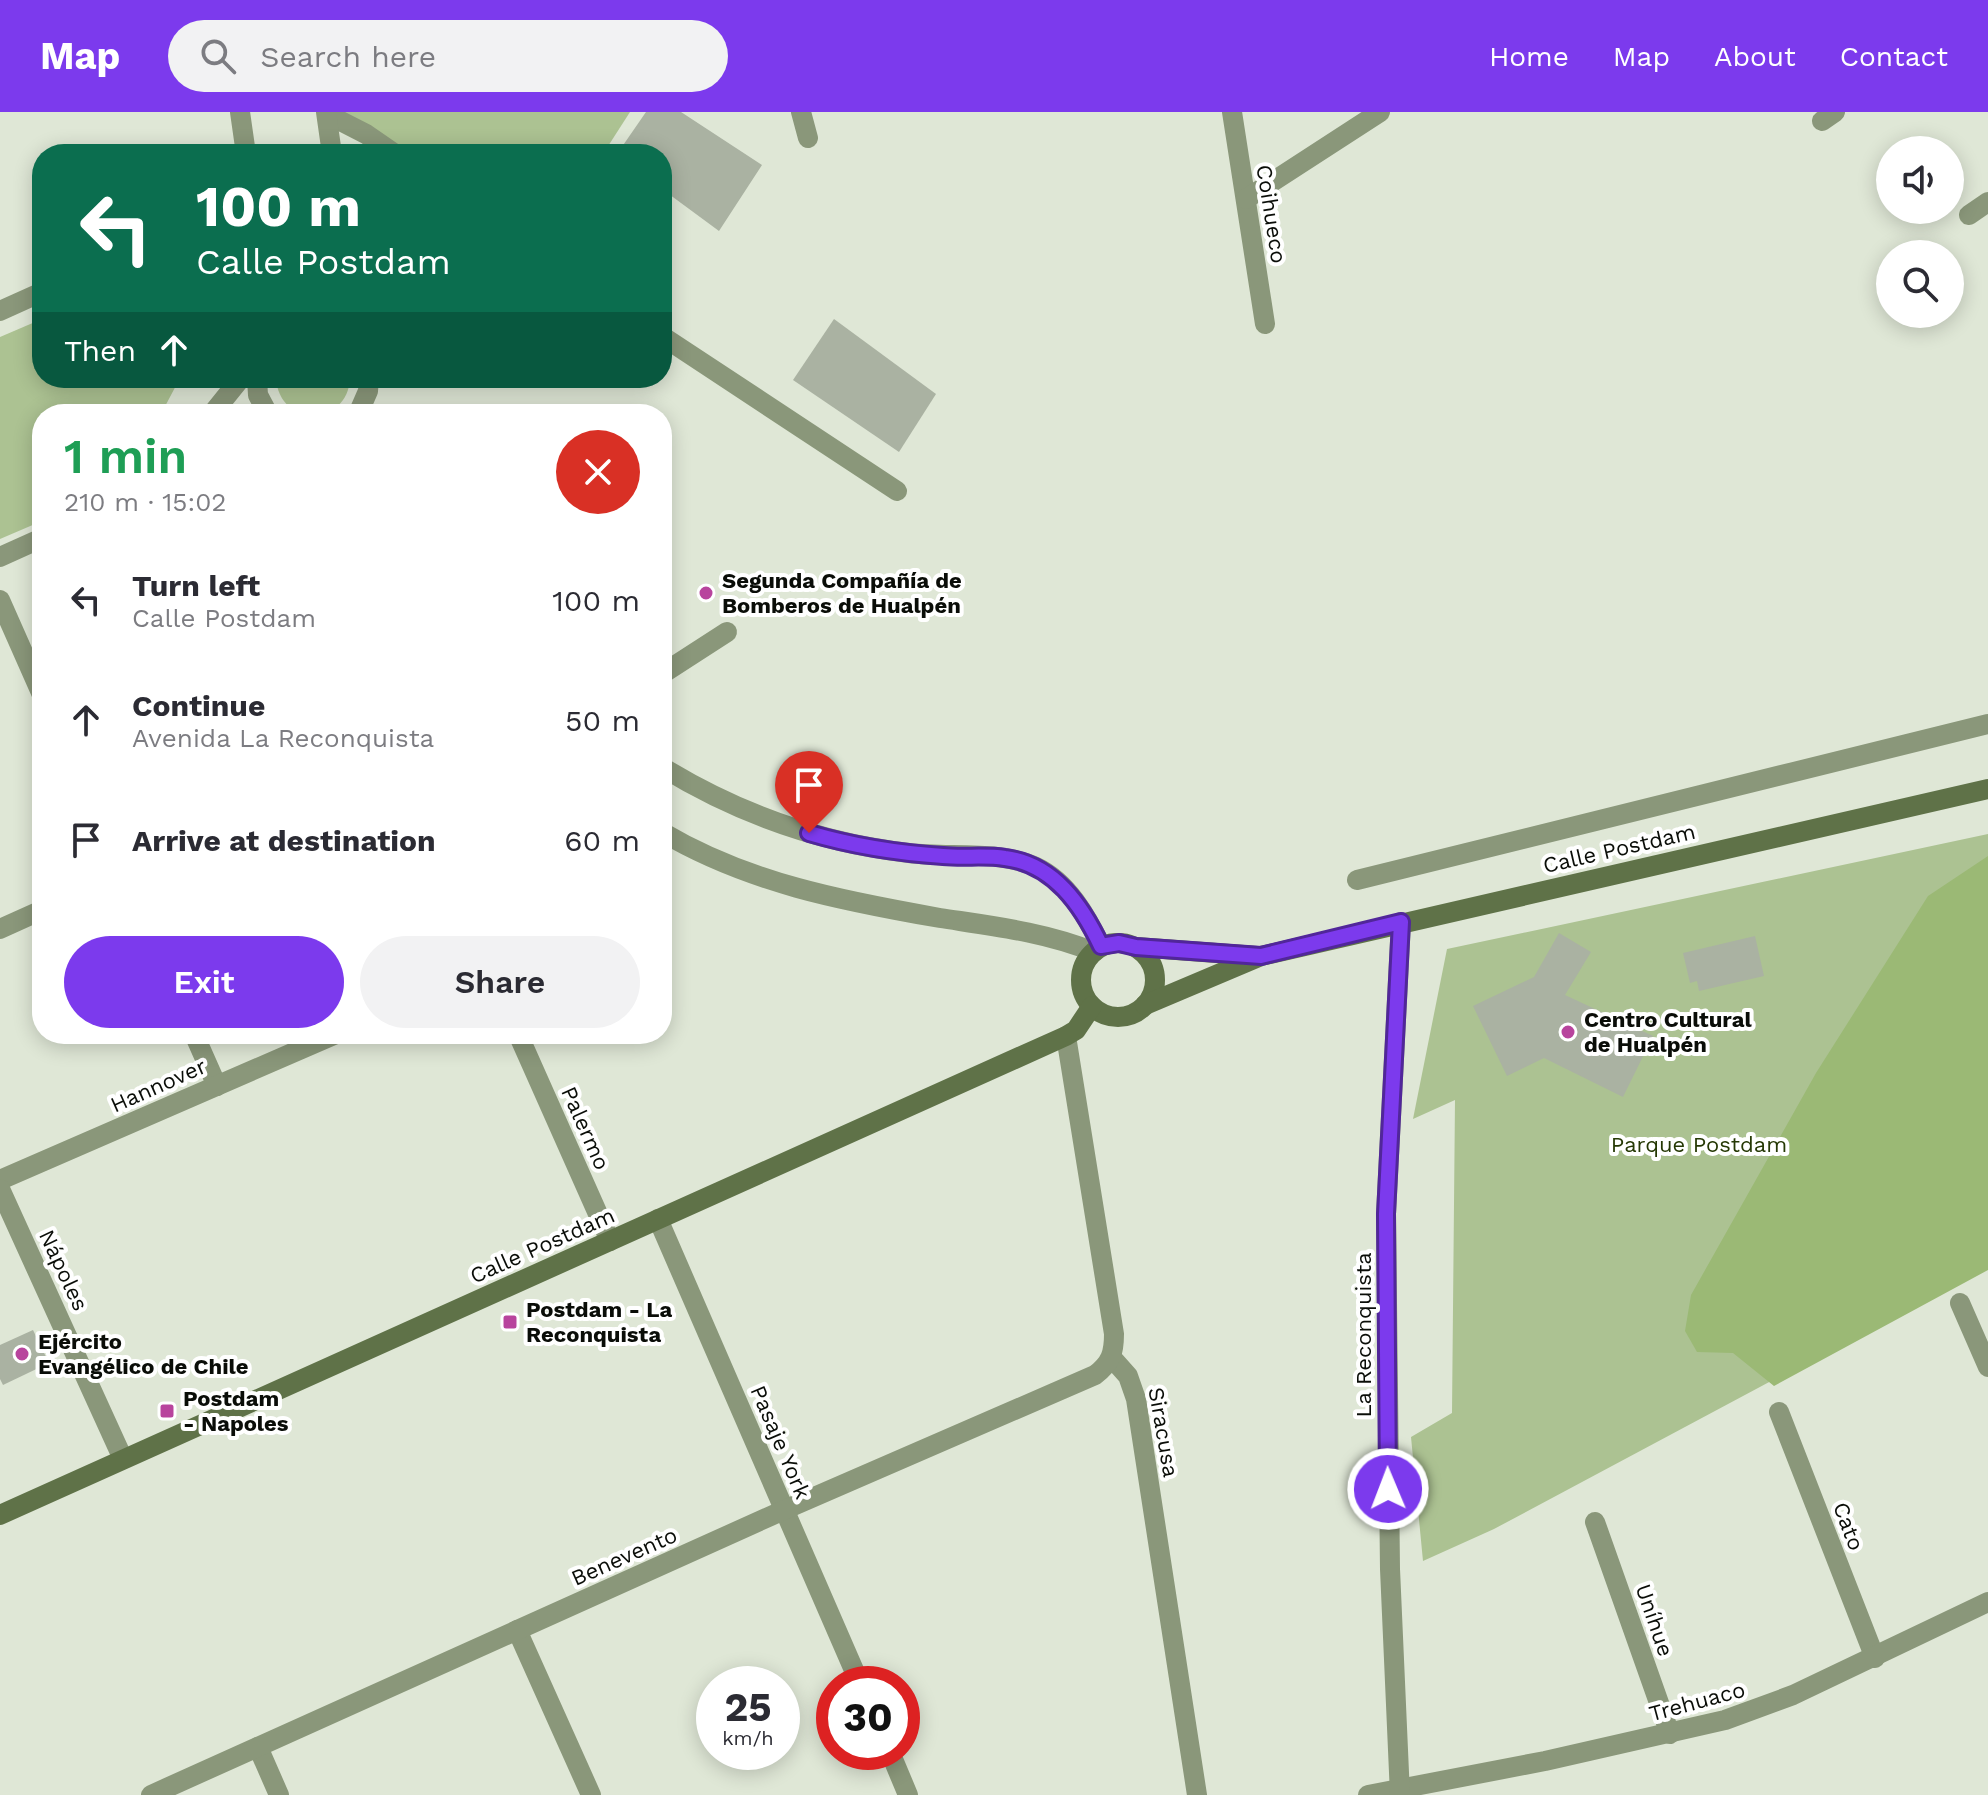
<!DOCTYPE html>
<html lang="en">
<head>
<meta charset="utf-8">
<style>
  body { margin:0; font-family:"Work Sans",sans-serif; background:#f2f2f3; color:#2b2b33; height:100vh; display:flex; flex-direction:column; font-size:30px; white-space:nowrap }
  * { box-sizing:border-box; margin:0 }
  p { font-size:26px; color:#7c7c81 }
  .icon { flex:none; width:44px; height:44px; fill:none; stroke:currentColor; stroke-width:2; stroke-linecap:round; stroke-linejoin:round }
  .map { position:relative; flex:1; overflow:hidden }
  .drawer { position:absolute; left:32px; top:292px; width:640px; height:640px; display:flex; flex-direction:column; background:#fff; border-radius:32px; box-shadow:0 4px 20px #0003 }
  .drawer>* { flex:none }
  .banner { position:absolute; left:32px; top:32px; width:640px; height:244px; border-radius:32px; box-shadow:0 4px 20px #0003; background:#0b6e4f; color:#fff; overflow:hidden }
  .controls { position:absolute; left:1876px; top:24px; display:grid; gap:16px }
  .controls a { display:grid; place-items:center; width:88px; height:88px; border-radius:50%; background:#fff; box-shadow:0 4px 20px #0003; font-size:40px }
  .speed { position:absolute; left:696px; top:1554px; display:flex; gap:16px; font-size:40px; font-weight:700; text-align:center }
  .speed>* { display:grid; place-content:center; width:104px; height:104px; border-radius:50%; background:#fff; box-shadow:0 4px 20px #0003; line-height:1 }
  .speed small { font-size:20px; font-weight:400 }
  .speed .limit { border:12px solid #d22; background:#fff; color:#111 }
  .pin { position:absolute; display:grid; place-items:center; width:68px; height:68px; color:#fff; margin:-82px -34px; border-radius:50% 50% 50% 0; rotate:-45deg; box-shadow:0 0 8px #0007 }
  .pin .icon { rotate:45deg }
  .me { position:absolute; width:88px; margin:-44px; rotate:359deg; stroke-linejoin:round; filter:drop-shadow(0 0 6px #0008) }
  .turn { display:flex; align-items:center; gap:28px; height:168px; padding:0 32px; font-size:36px }
  .turn .icon { width:104px; height:104px; stroke-width:2.5 }
  .turn b { display:block; font-size:56px; line-height:68px }
  .then { display:flex; align-items:center; height:76px; padding:0 32px; background:#0003; gap:16px; font-size:30px }
  .round { display:grid; place-items:center; flex:none; width:84px; height:84px; border-radius:42px; background:#f2f2f3 }
  .overview { display:flex; align-items:center; justify-content:space-between; height:136px; padding:0 32px }
  h1 { font-size:48px; font-weight:600; line-height:60px; color:#1e9e55 }
  .button { display:flex; gap:16px; margin-top:auto; padding:16px 32px }
  .button a { flex:1; height:92px; border-radius:48px; background:#7c3aed; color:#fff; font-size:32px; font-weight:600; line-height:92px; text-align:center }
  .button a+a { background:#f2f2f3; color:#2b2b33 }
  ul { padding:0; list-style:none }
  li { display:flex; align-items:center; gap:24px; height:120px; padding:0 32px }
  li div { flex:1 }
  li b { display:block; font-size:30px }
  li em { font-style:normal }
  header { display:flex; align-items:center; gap:48px; box-sizing:border-box; height:112px; padding:0 40px; background:#7c3aed; color:#fff }
  header strong { font-size:38px }
  nav { display:flex; gap:44px; margin-inline-start:auto; font-size:28px }
  .search { width:560px; height:72px; background:#f2f2f3; display:flex; align-items:center; gap:20px; box-sizing:border-box; padding:0 28px; border-radius:44px; color:#7c7c81; font-size:30px }
  .map>svg:first-child { display:block }
  .green { fill:#acc292 }
  .forest { fill:#9bb975 }
  .building { fill:#aab2a2 }
  .lines { fill:none; stroke-linecap:round; stroke-linejoin:round }
  .service { stroke:#8a977a; stroke-width:20 }
  .minor { stroke:#8a977a; stroke-width:20 }
  .tertiary { stroke:#8a977a; stroke-width:20 }
  .secondary { stroke:#5f7248; stroke-width:20 }
  .route-casing { stroke:#51269a; stroke-width:20 }
  .route { stroke:#7c3aed; stroke-width:14 }
  .poi-dot { fill:#b8449d; stroke:#fff; stroke-width:3 }
  .labels { text-anchor:middle; stroke-width:8; stroke-linejoin:round; paint-order:stroke }
  .street-label { font-size:22px; fill:#0a0d08; stroke:#fff }
  .poi-label { font-size:22px; font-weight:bold; fill:#0a0d08; stroke:#fff; text-anchor:start }
  .park-label { font-size:22px; fill:#253804; stroke:#fff }
</style>
</head>
<body>
<header>
<strong>Map</strong>
<div class="search"><svg class="icon" aria-label="search" viewBox="0 0 24 24"><circle cx="10" cy="10" r="6"/><path d="M15 15l6 6"/></svg>Search here</div>
<nav><a>Home</a><a>Map</a><a>About</a><a>Contact</a></nav>
</header>
<div class="map">
<svg width="1988" height="1683" viewBox="0 0 1988 1683">
  <rect width="100%" height="100%" fill="#dfe7d6"/>
  <!-- green -->
  <g class="green">
    <polygon points="343,0 630,0 603,42 384,42"/>
    <polygon points="42,207 42,266 180,266 161,302 42,302 42,409 0,427 0,225"/>
    <path d="M276 266H350C348 315 279 316 276 266Z"/>
    <polygon points="1988,722 1988,1153 1494,1417 1423,1449 1411,1325 1452,1301 1455,988 1413,1007 1447,837"/>
  </g>
  <!-- forest -->
  <polygon class="forest" points="1988,744 1988,1158 1774,1274 1733,1241 1697,1240 1685,1219 1691,1183 1816,961 1928,784"/>
  <!-- building -->
  <g class="building">
    <polygon points="646,0 681,0 762,53 719,119 662,77 662,42 617,42"/>
    <polygon points="834,207 936,282 899,340 793,268"/>
    <polygon points="1559,821 1591,840 1565,883 1653,924 1623,985 1544,946 1507,964 1473,894 1534,865"/>
    <polygon points="1755,824 1764,864 1699,879 1697,869 1690,871 1683,841"/>
    <polygon points="33,1218 49,1251 3,1273 0,1267 0,1233"/>
  </g>
  <g class="lines">
    <!-- service -->
    <g class="service">
      <polyline points="801,0 808,26"/>
      <polyline points="327,2 366,22 395,42"/>
      <polyline points="1822,9 1835,0"/>
      <polyline points="1969,103 1988,90"/>
      <polyline points="662,224 897,379"/>
      <polyline points="662,562 727,520"/>
    </g>
    <!-- minor -->
    <g class="minor">
      <polyline points="1232,0 1265,212"/>
      <polyline points="1246,87 1380,0"/>
      <polyline points="0,199 42,180"/>
      <polyline points="0,488 42,583"/>
      <path d="M662 655C737 701 821 731 909 741 949 746 1001 738 1036 755 1068 770 1087 805 1101 834"/>
      <polyline points="1357,768 1988,612"/>
      <polyline points="0,817 42,798"/>
      <polyline points="194,922 217,974"/>
      <polyline points="518,922 610,1129"/>
      <polyline points="0,1068 336,922"/>
      <polyline points="0,1077 123,1347"/>
      <polyline points="658,1107 860,1572"/>
      <polyline points="1960,1191 1988,1255"/>
      <polyline points="1112,1246 1128,1264 1136,1287 1197,1683"/>
      <polyline points="1779,1300 1875,1546"/>
      <polyline points="1595,1410 1670,1622"/>
      <polyline points="517,1518 591,1683"/>
      <polyline points="258,1635 279,1683"/>
      <polyline points="890,1640 908,1683"/>
      <path d="M151 1683 784 1398 1095 1263C1111 1251 1114 1241 1114 1222L1066 924"/>
      <polyline points="1368,1683 1545,1649 1725,1608 1793,1583 1988,1490"/>
      <polyline points="1400,1683 1390,1457 1386,1102 1401,810"/>
    </g>
    <!-- tertiary -->
    <g class="tertiary">
      <polyline points="240,0 246,42"/>
      <polyline points="326,0 332,42"/>
      <polyline points="257,266 258,283 268,302"/>
      <polyline points="212,302 241,266"/>
      <polyline points="358,302 368,279 369,266"/>
      <polyline points="0,445 42,426"/>
      <path d="M662 720C748 771 843 789 940 806 992 814 1045 820 1094 840"/>
    </g>
    <!-- secondary -->
    <g class="secondary">
      <circle cx="1118" cy="868" r="37"/>
      <polyline points="1136,835 1257,844"/>
      <polyline points="1145,893 1261,844 1988,677"/>
      <polyline points="0,1403 1066,924 1076,918 1092,894"/>
    </g>
  </g>
  <g class="lines">
    <!-- route casing -->
    <g class="route-casing">
      <path id="route" d="M809 721C853 734 898 741 943 744 964 746 985 743 1005 746 1054 752 1082 794 1101 834L1119 831 1136 835 1261 844 1401 810 1386 1102 1388 1377"/>
    </g>
    <!-- route -->
    <use href="#route" class="route"/>
  </g>
  <!-- markers -->
  <g class="poi-dot">
    <circle cx="706" cy="481" r="8"/>
    <circle cx="1568" cy="920" r="8"/>
    <rect x="502" y="1202" width="16" height="16" rx="4"/>
    <circle cx="22" cy="1242" r="8"/>
    <rect x="159" y="1291" width="16" height="16" rx="4"/>
  </g>
  <g class="labels">
    <!-- street labels -->
    <g class="street-label">
      <text transform="translate(1272 102) rotate(81)" y="8">Coihueco</text>
      <text transform="translate(1619 736) rotate(-13)" y="8">Calle Postdam</text>
      <text transform="translate(158 973) rotate(-24)" y="8">Hannover</text>
      <text transform="translate(586 1016) rotate(66)" y="8">Palermo</text>
      <text transform="translate(542 1133) rotate(-24)" y="8">Calle Postdam</text>
      <text transform="translate(64 1158) rotate(65)" y="8">Nápoles</text>
      <text transform="translate(1363 1223) rotate(-90)" y="8">La Reconquista</text>
      <text transform="translate(1164 1320) rotate(80)" y="8">Siracusa</text>
      <text transform="translate(781 1330) rotate(67)" y="8">Pasaje York</text>
      <text transform="translate(1849 1414) rotate(69)" y="8">Cato</text>
      <text transform="translate(624 1444) rotate(-24)" y="8">Benevento</text>
      <text transform="translate(1655 1508) rotate(71)" y="8">Uníhue</text>
      <text transform="translate(1697 1589) rotate(-15)" y="8">Trehuaco</text>
    </g>
    <!-- poi labels -->
    <g class="poi-label">
      <text x="722" y="476">Segunda Compañía de<tspan x="722" dy="25">Bomberos de Hualpén</tspan></text>
      <text x="1584" y="915">Centro Cultural<tspan x="1584" dy="25">de Hualpén</tspan></text>
      <text x="526" y="1205">Postdam - La<tspan x="526" dy="25">Reconquista</tspan></text>
      <text x="38" y="1237">Ejército<tspan x="38" dy="25">Evangélico de Chile</tspan></text>
      <text x="183" y="1294">Postdam<tspan x="183" dy="25">- Napoles</tspan></text>
    </g>
    <!-- park labels -->
    <g class="park-label">
      <text x="1699" y="1040">Parque Postdam</text>
    </g>
  </g>
</svg>
<div class="controls">
<a><svg class="icon" aria-label="sound" viewBox="0 0 24 24"><path d="M4 9h4l5-4v14l-5-4H4zM17 9q2 3 0 6"/></svg></a>
<a><svg class="icon" aria-label="search" viewBox="0 0 24 24"><circle cx="10" cy="10" r="6"/><path d="M15 15l6 6"/></svg></a>
</div>
<div class="speed"><div>25<small>km/h</small></div><div class="limit">30</div></div>
<div class="pin" style="left:809px;top:721px;background:#d93025"><svg class="icon" aria-label="arrive" viewBox="0 0 24 24"><path d="M6 21V4h12l-3 4 3 4H6"/></svg></div>
<svg class="me" style="left:1388px;top:1377px" viewBox="-20 -20 40 40"><circle r="17" fill="#7c3aed" stroke="#fff" stroke-width="3"/><path d="M0-11L8 9 0 5-8 9z" fill="#fff"/></svg>
<div class="banner">
<div class="turn"><svg class="icon" aria-label="left" viewBox="0 0 24 24"><path d="M17 20v-9H6M10 6l-5 5 5 5"/></svg><div><b>100 m</b>Calle Postdam</div></div>
<div class="then">Then<svg class="icon" aria-label="ahead" viewBox="0 0 24 24"><path d="M12 20V5M6 11l6-6 6 6"/></svg></div>
</div>
<section class="drawer">
<div class="overview"><div><h1>1 min</h1><p>210 m · 15:02</p></div><a class="round" style="background:#d93025;color:#fff"><svg class="icon" aria-label="close" viewBox="0 0 24 24"><path d="M6 6l12 12M18 6L6 18"/></svg></a></div>
<ul>
<li><svg class="icon" aria-label="left" viewBox="0 0 24 24"><path d="M17 20v-9H6M10 6l-5 5 5 5"/></svg><div><b>Turn left</b><p>Calle Postdam</p></div><em>100 m</em></li>
<li><svg class="icon" aria-label="ahead" viewBox="0 0 24 24"><path d="M12 20V5M6 11l6-6 6 6"/></svg><div><b>Continue</b><p>Avenida La Reconquista</p></div><em>50 m</em></li>
<li><svg class="icon" aria-label="arrive" viewBox="0 0 24 24"><path d="M6 21V4h12l-3 4 3 4H6"/></svg><div><b>Arrive at destination</b></div><em>60 m</em></li>
</ul>
<div class="button"><a>Exit</a><a>Share</a></div>
</section>
</div>
</body>
</html>
